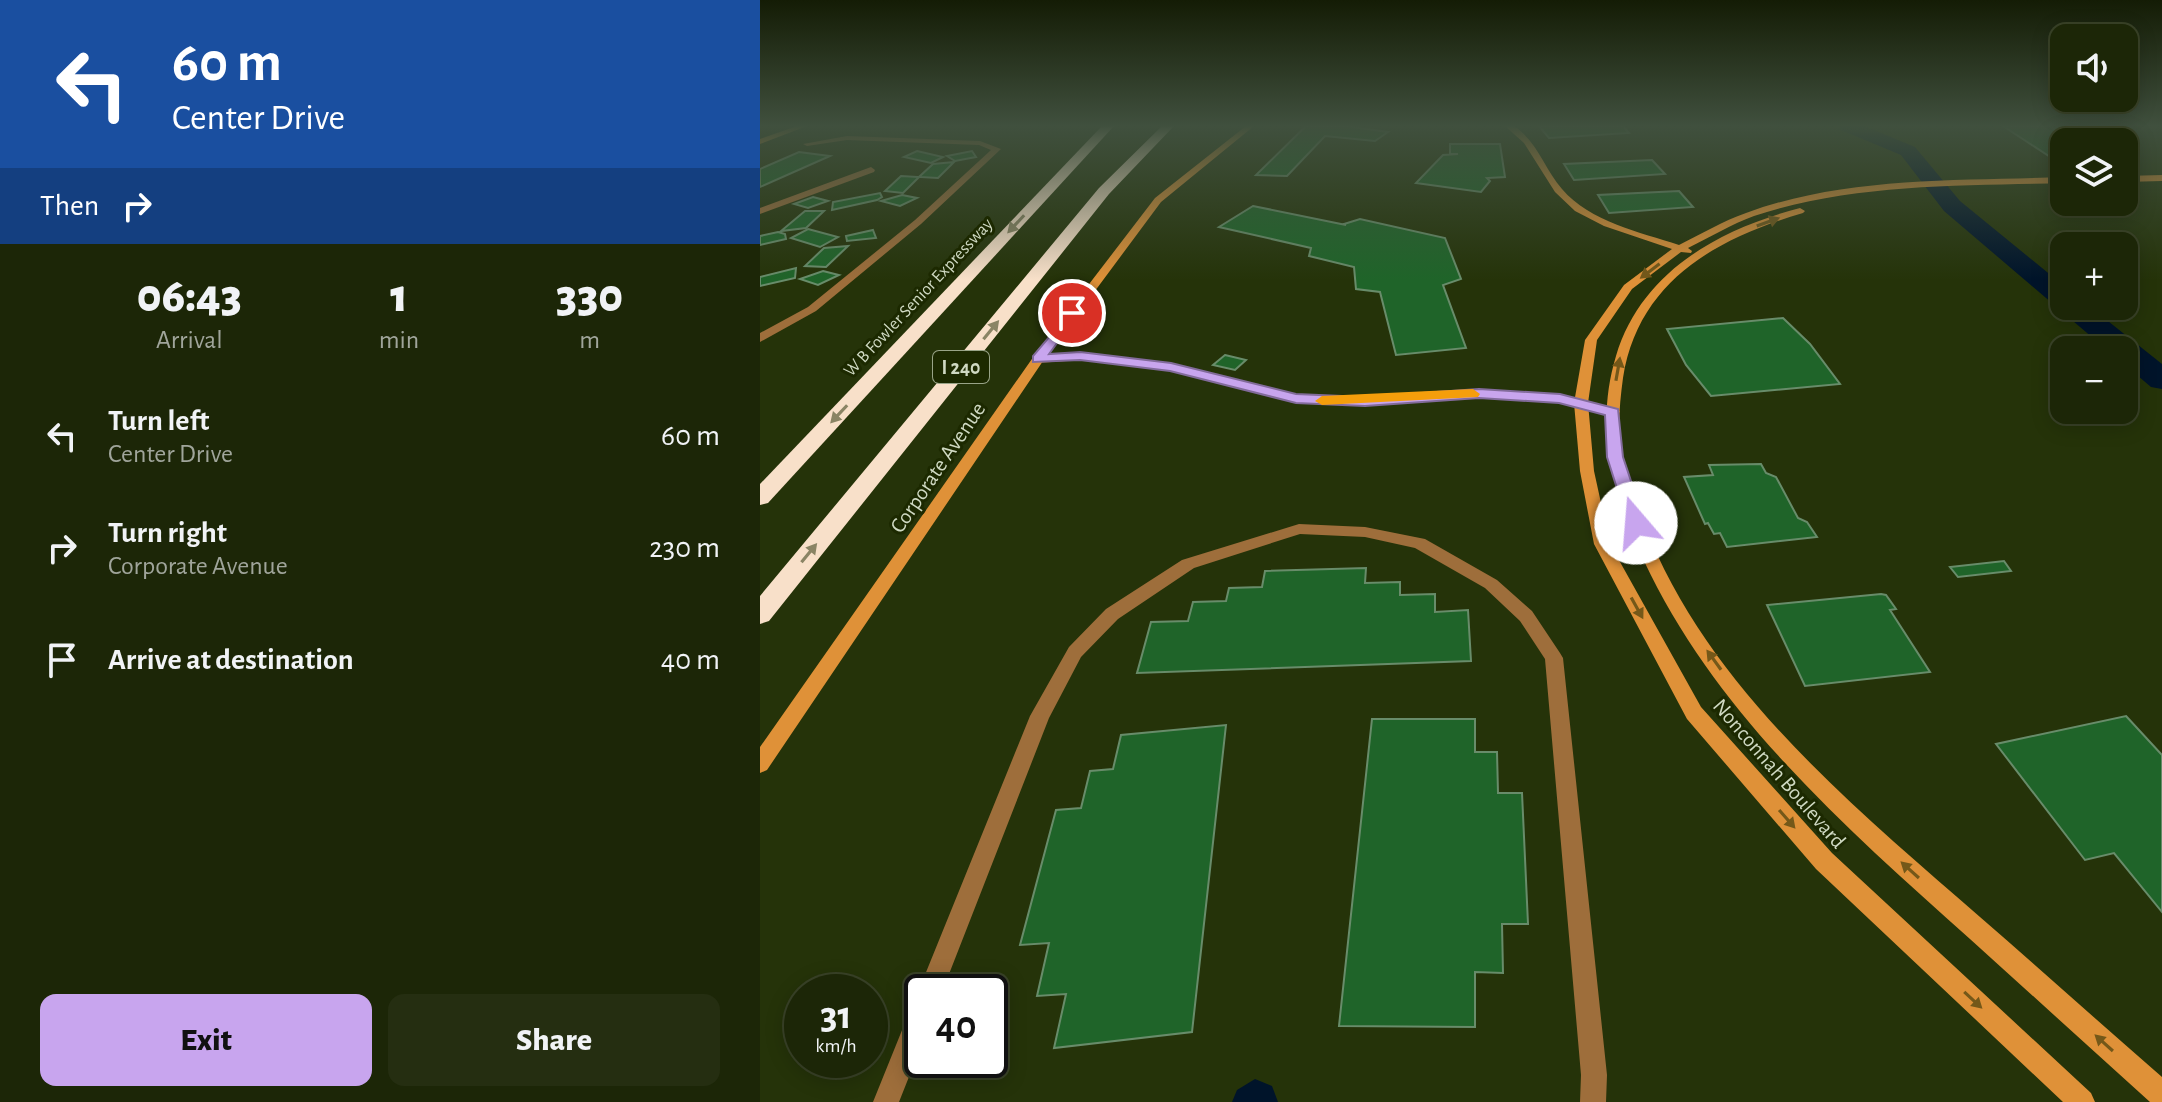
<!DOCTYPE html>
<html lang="en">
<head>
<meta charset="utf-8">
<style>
  body { margin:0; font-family:"Alegreya Sans",sans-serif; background:#252e11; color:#f1f3f6; height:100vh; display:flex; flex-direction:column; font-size:30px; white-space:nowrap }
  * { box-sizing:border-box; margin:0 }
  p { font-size:26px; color:#a0a59b }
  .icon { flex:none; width:44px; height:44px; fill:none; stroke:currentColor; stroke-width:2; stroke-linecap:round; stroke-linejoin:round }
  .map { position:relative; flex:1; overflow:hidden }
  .panel { display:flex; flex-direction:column; background:#1c2607; width:760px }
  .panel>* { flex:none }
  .guide { background:#1a4fa0; color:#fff; overflow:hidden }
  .buttons { position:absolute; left:1290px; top:24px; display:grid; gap:16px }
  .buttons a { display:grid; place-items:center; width:88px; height:88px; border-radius:16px; background:#1c2607; box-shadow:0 4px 20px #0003,0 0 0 2px #3a4328; font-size:40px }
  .speed { position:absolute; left:24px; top:974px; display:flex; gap:16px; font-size:40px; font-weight:700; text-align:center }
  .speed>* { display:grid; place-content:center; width:104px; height:104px; border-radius:50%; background:#1c2607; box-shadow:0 4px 20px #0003,0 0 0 2px #3a4328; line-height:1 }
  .speed small { font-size:20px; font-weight:400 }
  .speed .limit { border:4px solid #111; border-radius:12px; background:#fff; color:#111 }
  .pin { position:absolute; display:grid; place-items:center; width:68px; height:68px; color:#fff; margin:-34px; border:4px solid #fff; border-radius:50%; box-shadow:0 2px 8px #0007 }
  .me { position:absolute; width:88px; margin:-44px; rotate:342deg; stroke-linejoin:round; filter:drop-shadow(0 0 6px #0008) }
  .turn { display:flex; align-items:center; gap:28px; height:168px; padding:0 40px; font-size:36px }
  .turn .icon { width:104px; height:104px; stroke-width:2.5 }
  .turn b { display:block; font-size:56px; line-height:68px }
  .then { display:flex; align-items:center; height:76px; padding:0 40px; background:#0003; gap:16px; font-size:30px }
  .eta { display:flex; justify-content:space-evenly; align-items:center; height:136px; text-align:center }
  .eta b { font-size:48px; font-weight:800; line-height:56px }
  .action { display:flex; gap:16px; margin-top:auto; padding:16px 40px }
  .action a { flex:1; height:92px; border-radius:16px; background:#c8a5ee; color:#111; font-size:32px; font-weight:800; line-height:92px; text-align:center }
  .action a+a { background:#252e11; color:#f1f3f6 }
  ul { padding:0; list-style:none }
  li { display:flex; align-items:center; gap:24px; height:112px; padding:0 40px }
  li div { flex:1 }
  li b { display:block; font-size:30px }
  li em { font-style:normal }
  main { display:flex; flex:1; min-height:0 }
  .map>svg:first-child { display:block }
  .water { fill:#00142a }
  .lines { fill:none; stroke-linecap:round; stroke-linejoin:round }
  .river { fill:#00142a; fill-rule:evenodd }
  .building { fill:#1f6429; stroke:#688c6a; stroke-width:2 }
  .street { fill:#9e6e3b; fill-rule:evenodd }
  .secondary { fill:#df9138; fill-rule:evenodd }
  .highway { fill:#f8e0c9; fill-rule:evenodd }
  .oneway { fill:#745819 }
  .oneway2 { fill:#8a8464 }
  .route { fill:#c8a5ee; stroke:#826b9b; stroke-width:2 }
  .slow { fill:#f59e0b }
  .labels { text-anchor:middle; stroke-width:6; stroke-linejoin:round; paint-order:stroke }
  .far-street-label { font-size:18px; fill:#cfd9c2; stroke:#1c2900 }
  .shield { fill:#1c2900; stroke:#99a488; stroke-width:2 }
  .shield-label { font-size:20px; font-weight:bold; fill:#cfd9c2 }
  .street-label { font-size:22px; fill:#cfd9c2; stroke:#1c2900 }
</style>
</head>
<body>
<main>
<section class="panel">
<div class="guide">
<div class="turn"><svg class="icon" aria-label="left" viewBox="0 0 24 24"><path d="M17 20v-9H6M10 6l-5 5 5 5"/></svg><div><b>60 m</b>Center Drive</div></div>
<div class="then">Then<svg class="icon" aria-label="right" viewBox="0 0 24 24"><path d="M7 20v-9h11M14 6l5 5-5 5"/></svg></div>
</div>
<div class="eta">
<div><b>06:43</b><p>Arrival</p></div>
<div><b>1</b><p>min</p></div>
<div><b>330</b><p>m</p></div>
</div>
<ul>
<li><svg class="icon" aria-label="left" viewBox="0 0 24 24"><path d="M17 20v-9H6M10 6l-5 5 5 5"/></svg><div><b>Turn left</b><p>Center Drive</p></div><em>60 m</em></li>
<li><svg class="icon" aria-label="right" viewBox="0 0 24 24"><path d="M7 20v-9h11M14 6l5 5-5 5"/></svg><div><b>Turn right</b><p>Corporate Avenue</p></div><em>230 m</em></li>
<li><svg class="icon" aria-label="arrive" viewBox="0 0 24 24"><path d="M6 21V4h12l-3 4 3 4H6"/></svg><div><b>Arrive at destination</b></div><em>40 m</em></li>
</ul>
<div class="action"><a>Exit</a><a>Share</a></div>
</section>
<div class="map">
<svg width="1402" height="1102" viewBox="0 0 1402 1102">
  <rect width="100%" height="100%" fill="#253309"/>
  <!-- water -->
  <polygon class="water" points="495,1079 512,1086 518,1102 472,1102 477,1090"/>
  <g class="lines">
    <!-- river -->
    <polygon class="river" points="1079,126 1104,126 1155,147 1200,201 1304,286 1304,306 1329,306 1402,364 1402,389 1391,387 1364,364 1364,350 1347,350 1184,211 1141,155 1081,130"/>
  </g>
  <!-- building -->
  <g class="building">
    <polygon points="546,126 585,126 628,132 615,141 565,136 527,176 496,175"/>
    <polygon points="779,126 863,126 869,133 789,138"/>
    <polygon points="1243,126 1289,126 1316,142 1304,142 1304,166"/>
    <polygon points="690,144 740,144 745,177 727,178 730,181 721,192 656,183 683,155 698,154 690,154"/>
    <polygon points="157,151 183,157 171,163 144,157"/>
    <polygon points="212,151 216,157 195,161 187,156"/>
    <polygon points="39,152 70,156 0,187 0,169"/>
    <polygon points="892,160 905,174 814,180 804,164"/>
    <polygon points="194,162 178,178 159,177 173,164"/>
    <polygon points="141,176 159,177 143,193 125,191"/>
    <polygon points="919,191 933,207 849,213 838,195"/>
    <polygon points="120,193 122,197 117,200 72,210 73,202"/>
    <polygon points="142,195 157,198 140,206 121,201"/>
    <polygon points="53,197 68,201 48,208 34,204"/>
    <polygon points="493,206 586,225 584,224 600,219 685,238 701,279 683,285 706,348 636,355 620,292 596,289 594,267 549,256 551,248 459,227"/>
    <polygon points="45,211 64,211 46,228 21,231"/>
    <polygon points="48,229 78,237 60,247 31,238"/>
    <polygon points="113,230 116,238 87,241 86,236"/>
    <polygon points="18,232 25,234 26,239 0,245 0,236"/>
    <polygon points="88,246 66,267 45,266 64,248"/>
    <polygon points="36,268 35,278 0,286 0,277"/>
    <polygon points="63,271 79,275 58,285 40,279"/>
    <polygon points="1023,318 1050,344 1080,384 951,396 926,365 907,329"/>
    <polygon points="465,355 486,360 475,370 453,365"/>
    <polygon points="1001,464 1006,473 1016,477 1038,518 1047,522 1057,537 967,547 960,533 954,534 948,523 945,524 924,477 953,475 949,465"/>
    <polygon points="1244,561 1251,571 1198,577 1190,567"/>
    <polygon points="606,568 605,583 640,582 640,595 675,594 675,612 708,610 711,661 377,673 391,622 428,621 433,602 466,601 469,588 502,587 505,571"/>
    <polygon points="1121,594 1126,595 1136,609 1130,610 1170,672 1045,686 1007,605"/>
    <polygon points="1366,716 1402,755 1402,912 1354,853 1325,860 1236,744"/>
    <polygon points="612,719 715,719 715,752 737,752 738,793 762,793 768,924 742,924 743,973 715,972 715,1027 579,1026"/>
    <polygon points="466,725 432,1032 294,1048 306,994 277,996 289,943 260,945 296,810 321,808 330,771 353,769 361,735"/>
  </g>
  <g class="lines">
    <!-- street -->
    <g class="street">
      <polygon points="87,136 220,141 241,149 161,224 56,311 0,342 0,333 48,307 155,220 231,150 219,145 87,140 47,146 43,144"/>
      <polygon points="111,167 115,170 114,172 0,214 0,208"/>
      <polygon points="320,352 411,363 536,395 605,397 719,390 800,395 858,409 860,412 853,416 800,403 719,398 605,405 536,403 411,371 320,360 278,363 272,359 278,355"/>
      <polygon points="539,524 605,527 665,539 737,580 772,611 800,653 803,658 847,1075 846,1102 820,1102 821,1075 785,659 760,621 725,588 655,548 605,537 540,534 434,568 358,619 321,657 289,718 182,992 162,992 162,1044 139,1102 113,1102 153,1003 161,1000 158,992 270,716 309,647 346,609 422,560"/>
    </g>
    <!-- secondary -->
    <g class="secondary">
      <polygon points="37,126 47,126 0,144 0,139"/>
      <polygon points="486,126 494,126 401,202 283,361 7,770 0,773 0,747 274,356 395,198"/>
      <path d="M745 126H754C778 142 784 168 802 189 830 222 880 232 919 245 941 234 963 221 986 213 1086 176 1199 181 1304 177V183C1201 186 1094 183 994 216 972 224 950 237 928 248L932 251 931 253 921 252 872 289 837 340 828 403 834 471 850 544 941 707 1072 853 1331 1093 1335 1102H1303L1056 869 927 719 834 544 820 471 814 403 825 340 864 285 912 249 844 226 815 211 795 192 764 143Z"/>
      <polygon points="1402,175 1402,181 1364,182 1364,176"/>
      <path d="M1040 208 1045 211 1043 213C957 238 878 281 863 378 860 400 858 422 860 444 862 462 869 480 875 497 930 673 1086 800 1220 917 1281 970 1341 1024 1402 1077V1102H1390C1330 1048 1270 993 1210 939 1086 828 956 714 884 561 853 494 834 429 856 356 881 272 959 229 1040 208Z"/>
    </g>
    <!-- highway -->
    <g class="highway">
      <polygon points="342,126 354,126 8,503 0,505 0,484"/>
      <polygon points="402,126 414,126 349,194 9,621 0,624 0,596 339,188"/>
    </g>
  </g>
  <!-- one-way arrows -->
  <defs><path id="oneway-solid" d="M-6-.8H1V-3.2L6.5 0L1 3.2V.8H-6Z" transform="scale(2)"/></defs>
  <g class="oneway">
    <use href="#oneway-solid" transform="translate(1008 222) rotate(-20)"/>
    <use href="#oneway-solid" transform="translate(890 271) rotate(143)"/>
    <use href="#oneway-solid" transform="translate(858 369) rotate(-80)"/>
    <use href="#oneway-solid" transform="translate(877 608) rotate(61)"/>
    <use href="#oneway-solid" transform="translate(954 660) rotate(-126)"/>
    <use href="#oneway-solid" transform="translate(1027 819) rotate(49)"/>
    <use href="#oneway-solid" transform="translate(1150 870) rotate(-138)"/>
    <use href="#oneway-solid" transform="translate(1213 1000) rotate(43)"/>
    <use href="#oneway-solid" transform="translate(1344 1043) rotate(-138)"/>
  </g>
  <g class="oneway2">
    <use href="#oneway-solid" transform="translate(256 224) rotate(133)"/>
    <use href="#oneway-solid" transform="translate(231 330) rotate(-51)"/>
    <use href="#oneway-solid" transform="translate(79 414) rotate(133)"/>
    <use href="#oneway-solid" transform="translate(49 553) rotate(-51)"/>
  </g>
  <!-- sky -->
  <linearGradient id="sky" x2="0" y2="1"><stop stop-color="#141c05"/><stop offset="0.45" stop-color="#40503e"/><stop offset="1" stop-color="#40503e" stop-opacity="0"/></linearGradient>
  <rect width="1402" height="280" fill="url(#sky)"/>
  <!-- route -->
  <polygon class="route" points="312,310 319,313 289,354 320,352 411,363 536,394 605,397 719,389 800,394 858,409 863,457 885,523 876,529 868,523 847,457 845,415 799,403 719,398 605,406 536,403 410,371 320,360 273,362 273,356"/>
  <!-- slow -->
  <polygon class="slow" points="713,389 720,394 718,397 562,405 555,401 562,396"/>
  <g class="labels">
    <!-- far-street labels -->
    <g class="far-street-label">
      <text transform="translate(158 297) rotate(-47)" y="6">W B Fowler Senior Expressway</text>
    </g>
    <!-- shield labels -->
    <rect class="shield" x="173" y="351" width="56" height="32" rx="6"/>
    <g class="shield-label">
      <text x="201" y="374">I 240</text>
    </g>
    <!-- street labels -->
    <g class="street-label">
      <text transform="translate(177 467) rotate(-56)" y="8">Corporate Avenue</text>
      <text transform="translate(1020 773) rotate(49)" y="8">Nonconnah Boulevard</text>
    </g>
  </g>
</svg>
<div class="buttons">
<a><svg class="icon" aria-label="sound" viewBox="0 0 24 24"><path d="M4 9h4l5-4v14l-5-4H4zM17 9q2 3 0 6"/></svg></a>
<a><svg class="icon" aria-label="layers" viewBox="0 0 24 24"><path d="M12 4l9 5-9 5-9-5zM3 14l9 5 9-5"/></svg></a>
<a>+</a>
<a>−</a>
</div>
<div class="speed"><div>31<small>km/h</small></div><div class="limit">40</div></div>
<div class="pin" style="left:312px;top:313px;background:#d93025"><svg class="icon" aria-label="arrive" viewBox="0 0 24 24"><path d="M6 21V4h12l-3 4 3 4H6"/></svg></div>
<svg class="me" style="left:876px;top:523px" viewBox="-20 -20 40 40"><circle r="19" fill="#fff"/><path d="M0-13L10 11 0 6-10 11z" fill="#c8a5ee"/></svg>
</div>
</main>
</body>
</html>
